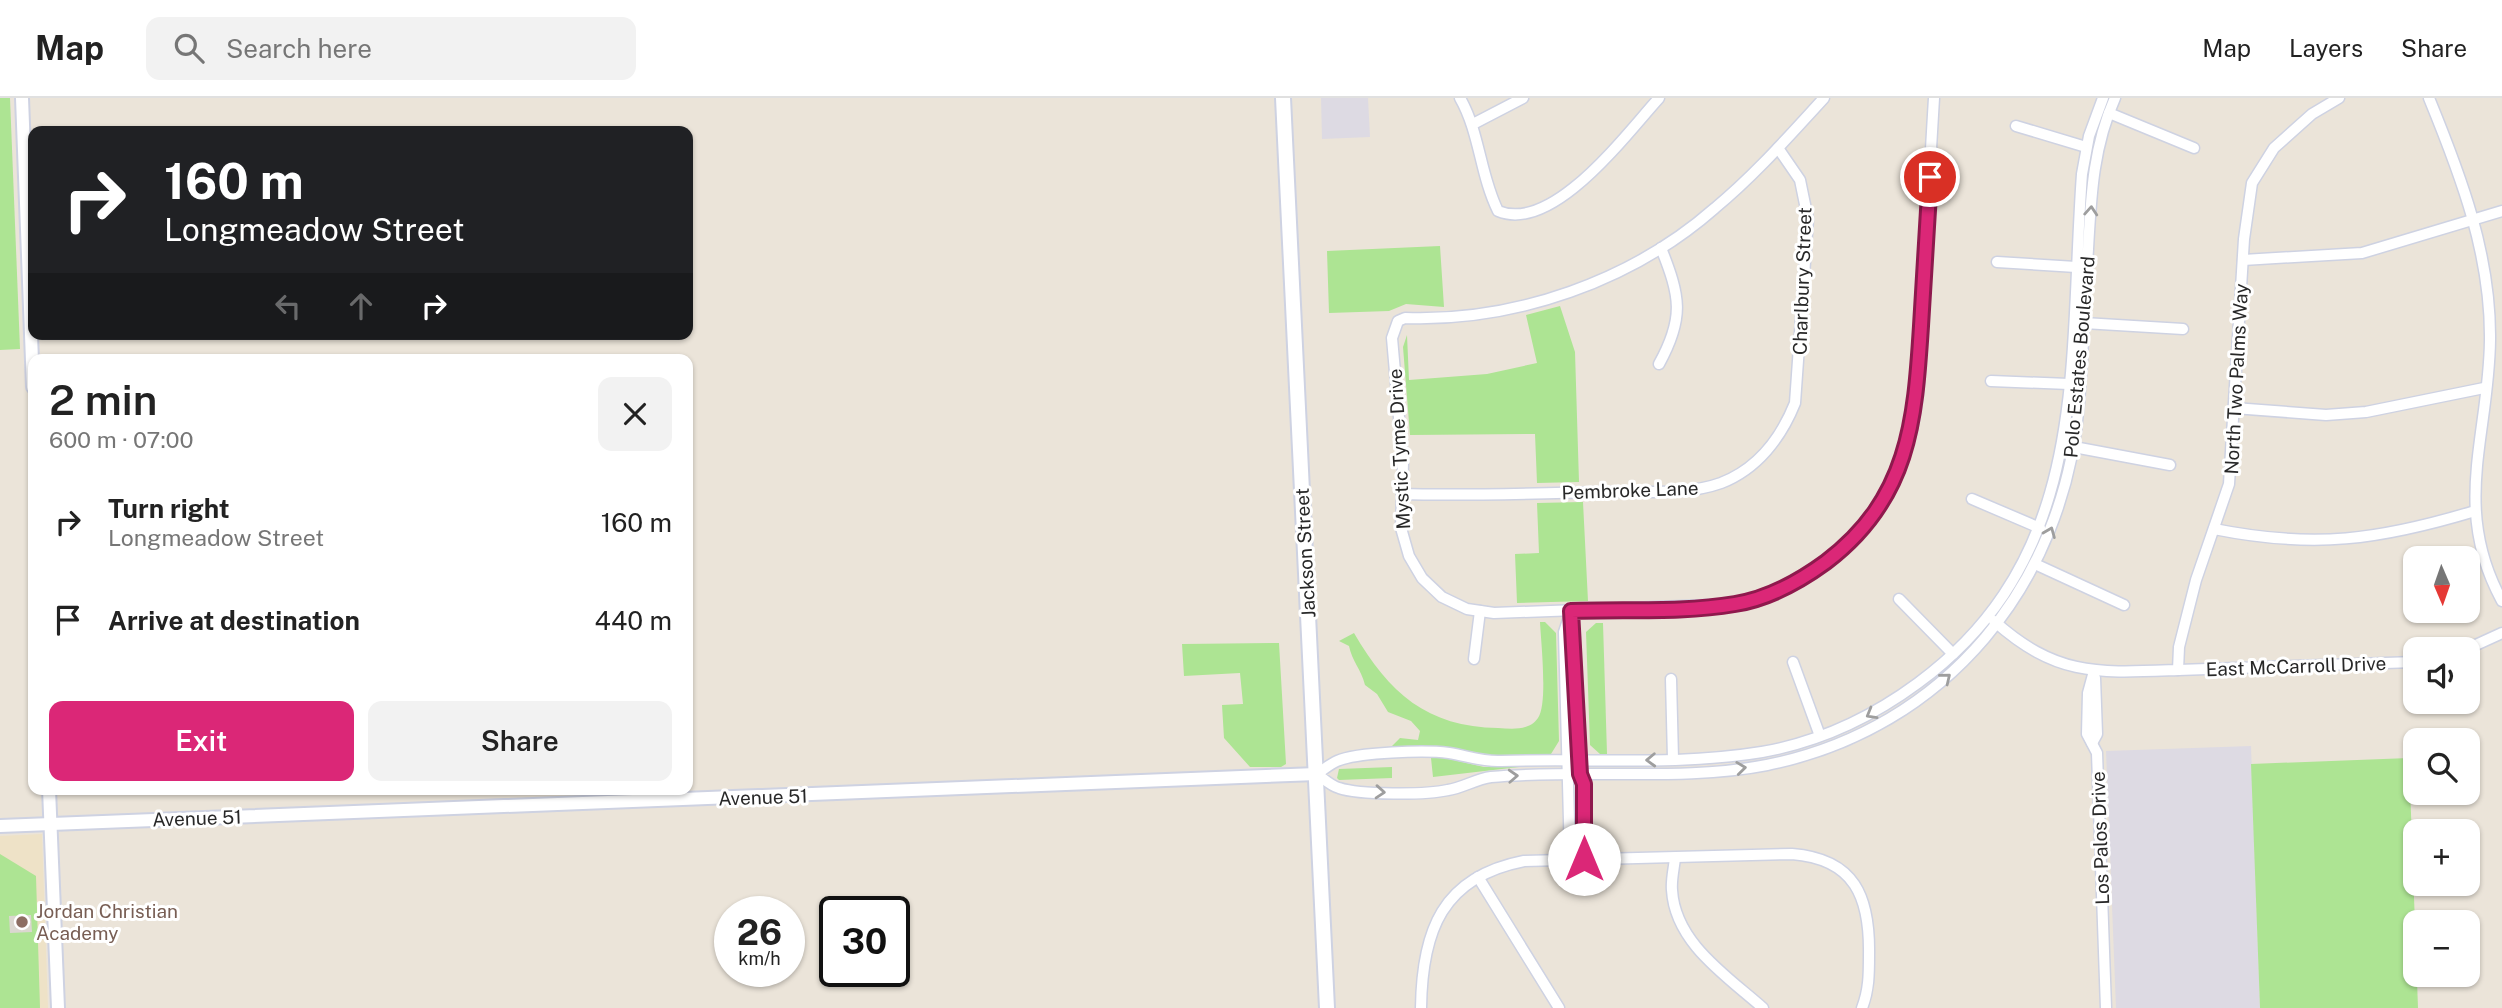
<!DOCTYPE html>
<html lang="en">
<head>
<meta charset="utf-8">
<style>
  body { margin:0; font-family:"Public Sans",sans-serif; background:#f2f2f2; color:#222; height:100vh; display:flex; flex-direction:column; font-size:26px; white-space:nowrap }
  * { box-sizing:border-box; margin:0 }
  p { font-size:23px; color:#767676 }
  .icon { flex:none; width:38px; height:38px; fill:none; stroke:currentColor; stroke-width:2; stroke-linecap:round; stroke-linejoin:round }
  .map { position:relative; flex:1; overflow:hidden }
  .drawer { position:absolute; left:28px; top:256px; width:665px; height:441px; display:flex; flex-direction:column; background:#fff; border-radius:14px; box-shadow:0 2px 5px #0004 }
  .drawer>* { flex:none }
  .guide { position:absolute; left:28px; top:28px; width:665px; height:214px; border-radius:14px; box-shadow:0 2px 5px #0004; background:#202124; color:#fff; overflow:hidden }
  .needle { width:46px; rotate:178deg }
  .tools { position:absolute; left:2403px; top:448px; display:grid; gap:14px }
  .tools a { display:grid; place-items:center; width:77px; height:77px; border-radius:14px; background:#fff; box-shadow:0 2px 5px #0004; font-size:35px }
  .speed { position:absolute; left:714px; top:798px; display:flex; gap:14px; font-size:35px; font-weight:700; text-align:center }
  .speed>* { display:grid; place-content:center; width:91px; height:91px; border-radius:50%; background:#fff; box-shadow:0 2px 5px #0004; line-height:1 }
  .speed small { font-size:18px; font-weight:400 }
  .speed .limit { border:4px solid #111; border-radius:10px; background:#fff; color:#111 }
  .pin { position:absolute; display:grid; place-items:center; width:60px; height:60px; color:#fff; margin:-30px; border:4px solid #fff; border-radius:50%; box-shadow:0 2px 7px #0007 }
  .me { position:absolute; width:77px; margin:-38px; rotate:0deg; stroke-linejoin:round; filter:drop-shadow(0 0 5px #0008) }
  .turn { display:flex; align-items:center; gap:24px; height:147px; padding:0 21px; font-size:32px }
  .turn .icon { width:91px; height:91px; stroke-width:2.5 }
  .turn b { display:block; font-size:49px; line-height:60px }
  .lanes { display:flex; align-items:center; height:66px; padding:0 21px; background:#0003; justify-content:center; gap:35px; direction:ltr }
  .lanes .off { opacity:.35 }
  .round { display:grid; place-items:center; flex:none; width:74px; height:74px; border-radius:14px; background:#f2f2f2 }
  .overview { display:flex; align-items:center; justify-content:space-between; height:119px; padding:0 21px }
  h1 { font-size:42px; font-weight:600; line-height:52px }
  .button { display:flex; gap:14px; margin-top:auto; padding:14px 21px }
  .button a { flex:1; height:80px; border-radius:14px; background:#db2777; color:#fff; font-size:28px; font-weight:600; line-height:80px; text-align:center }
  .button a+a { background:#f2f2f2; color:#222 }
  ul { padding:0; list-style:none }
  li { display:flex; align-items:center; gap:21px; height:98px; padding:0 21px }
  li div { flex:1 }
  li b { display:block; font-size:26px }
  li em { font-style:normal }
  header { display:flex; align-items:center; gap:42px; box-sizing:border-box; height:98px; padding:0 35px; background:#fff; border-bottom:2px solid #e0e0e0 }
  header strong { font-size:33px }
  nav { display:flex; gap:38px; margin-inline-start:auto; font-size:24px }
  .search { width:490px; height:63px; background:#f2f2f2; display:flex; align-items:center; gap:18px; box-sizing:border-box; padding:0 24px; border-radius:14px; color:#767676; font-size:26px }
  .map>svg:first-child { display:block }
  .industrial { fill:#dddae3 }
  .education { fill:#eee2c7 }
  .green { fill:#ade493 }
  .plaza { fill:#dbd7d0 }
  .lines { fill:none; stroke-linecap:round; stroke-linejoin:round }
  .minor-casing { stroke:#ced2e2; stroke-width:13 }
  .tertiary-casing { stroke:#ced2e2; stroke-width:16 }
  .secondary-casing { stroke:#ced2e2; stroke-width:18 }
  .minor { stroke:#fff; stroke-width:10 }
  .tertiary { stroke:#fff; stroke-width:12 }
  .secondary { stroke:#fff; stroke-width:14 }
  .oneway { stroke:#9e9e9e }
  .route-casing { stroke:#8e194d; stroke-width:18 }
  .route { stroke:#db2777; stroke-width:12 }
  .education-dot { fill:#8d6e63; stroke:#fff; stroke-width:2.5 }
  .labels { text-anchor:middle; stroke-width:6; stroke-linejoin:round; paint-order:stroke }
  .street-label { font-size:19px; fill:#282828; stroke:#fff }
  .education-label { font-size:19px; fill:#785e54; stroke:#fff; text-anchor:start }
</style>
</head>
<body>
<header>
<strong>Map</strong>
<div class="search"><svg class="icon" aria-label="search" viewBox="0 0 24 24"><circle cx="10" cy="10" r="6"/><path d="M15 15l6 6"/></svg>Search here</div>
<nav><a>Map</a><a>Layers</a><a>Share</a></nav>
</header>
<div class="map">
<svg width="2502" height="910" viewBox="0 0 2502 910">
  <rect width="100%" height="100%" fill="#ebe4d9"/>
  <!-- industrial -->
  <g class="industrial">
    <polygon points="1321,0 1368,0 1370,39 1322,41"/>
    <polygon points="2251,648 2260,910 2116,910 2106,653"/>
  </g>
  <!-- education -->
  <polygon class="education" points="42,736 48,910 0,910 0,738"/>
  <!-- green -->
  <g class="green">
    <polygon points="0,0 10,0 20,251 0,252"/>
    <polygon points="1440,148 1444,209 1406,206 1389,213 1329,215 1327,153"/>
    <polygon points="1560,208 1575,254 1579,384 1537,385 1535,336 1410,337 1403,249 1407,237 1409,282 1487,276 1537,265 1526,217"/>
    <polygon points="1583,404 1588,503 1517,505 1515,456 1539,455 1537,405"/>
    <path d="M1540 524H1545L1556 535 1559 643 1551 656 1495 658 1446 649H1391L1400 640 1418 642 1420 633 1411 623 1388 614 1377 596 1365 587C1361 571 1352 563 1349 548L1339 543 1354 535C1389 595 1427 629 1498 630 1512 631 1529 633 1538 620 1548 606 1541 544 1540 524Z"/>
    <polygon points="1596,525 1603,525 1607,656 1600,656 1590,647 1586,534"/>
    <polygon points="1279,545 1286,666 1281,669 1250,669 1224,640 1222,607 1243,606 1240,575 1184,578 1182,546"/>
    <polygon points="1440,659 1484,669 1519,669 1433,679 1431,660"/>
    <polygon points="2409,660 2418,910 2260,910 2251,666"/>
    <polygon points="1392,669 1392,680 1339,682 1337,680 1339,671"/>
    <polygon points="0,756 36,778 40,910 0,910"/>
  </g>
  <!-- plaza -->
  <polygon class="plaza" points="31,817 32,834 10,835 9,818"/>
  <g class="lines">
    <!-- minor casing -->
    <g class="minor-casing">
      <g id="minor">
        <path d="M1460 0C1480 35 1480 77 1498 113 1553 136 1626 36 1659 0"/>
        <path d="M1824 0C1789 38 1755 77 1715 110 1632 183 1515 224 1405 220L1398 223 1392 240 1403 365 1401 430 1409 458 1422 480 1442 499 1467 511 1494 515 1737 506C1822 480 1889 423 1911 335 1922 293 1920 246 1923 202 1926 135 1930 67 1934 0"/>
        <path d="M2103 0 2089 38 2082 76C2068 267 2092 457 1918 585 1872 619 1819 644 1762 654 1676 668 1588 660 1501 663 1483 664 1467 658 1449 655 1425 652 1358 654 1337 663 1330 666 1323 672 1317 676 1324 681 1331 688 1339 690 1359 697 1426 697 1448 692 1462 690 1476 681 1491 679 1525 676 1559 676 1594 676 1650 676 1711 678 1767 667 1946 631 2065 485 2079 305 2083 254 2085 202 2088 151 2091 98 2093 49 2115 0"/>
        <path d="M2429 0C2461 78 2491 157 2490 242 2489 338 2451 410 2502 503"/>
        <polyline points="2109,15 2194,50"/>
        <polyline points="1473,26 1523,0"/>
        <polyline points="2016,28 2086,49"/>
        <polyline points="2243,162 2362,155 2502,113"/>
        <polyline points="1997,164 2076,169"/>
        <polyline points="2084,225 2183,231"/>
        <path d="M1659 266C1685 219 1680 198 1661 150"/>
        <polyline points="1991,283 2069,286"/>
        <polyline points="2234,310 2326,317 2366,314 2484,290"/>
        <polyline points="2074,349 2170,367"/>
        <path d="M1402 396C1470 398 1537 395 1605 394 1642 393 1685 398 1721 385 1757 371 1781 340 1795 305L1808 121 1800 82 1778 50"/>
        <polyline points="1972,401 2040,430"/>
        <path d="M2214 431C2314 451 2379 442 2475 413"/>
        <polyline points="2035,466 2124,507"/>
        <polyline points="1899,501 1953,556"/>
        <polyline points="1571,520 1580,676 1584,686 1584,761"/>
        <path d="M1994 523C2057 579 2098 575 2178 572L2179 549 2196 482 2229 386 2244 141 2252 85 2274 50 2312 16 2339 0"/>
        <polyline points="2467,551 2502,535"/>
        <polyline points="1474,561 1480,513"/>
        <polyline points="1793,564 1820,638"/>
        <polyline points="2178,572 2415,564"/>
        <polyline points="2094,573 2088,595 2087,636 2097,655 2106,910"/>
        <polyline points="1671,581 1673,661"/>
        <polyline points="2092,645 2097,636 2095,580"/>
        <path d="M1675 760C1674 770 1671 782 1672 792 1675 845 1727 878 1763 910"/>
        <polyline points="1570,761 1564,534 1571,513"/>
        <polyline points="1478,779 1559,910"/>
        <path d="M1421 910C1422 833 1442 779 1524 763L1792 756C1855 761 1870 799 1869 857 1869 876 1869 892 1862 910"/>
      </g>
    </g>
    <!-- tertiary casing -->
    <g class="tertiary-casing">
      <g id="tertiary">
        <polyline points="22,0 33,289"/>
        <polyline points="49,691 58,910"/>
        <polyline points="0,728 1317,676"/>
      </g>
    </g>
    <!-- secondary casing -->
    <g class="secondary-casing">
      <polyline id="secondary" points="1283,0 1327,910"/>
    </g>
    <!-- minor -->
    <use href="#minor" class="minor"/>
    <!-- tertiary -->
    <use href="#tertiary" class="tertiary"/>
    <!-- secondary -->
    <use href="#secondary" class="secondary"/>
  </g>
  <!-- one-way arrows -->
  <defs><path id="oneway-chevron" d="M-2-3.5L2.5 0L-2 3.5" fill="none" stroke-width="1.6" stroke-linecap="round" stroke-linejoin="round" transform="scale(1.75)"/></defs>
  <g class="oneway">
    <use href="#oneway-chevron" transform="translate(2091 113) rotate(-86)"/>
    <use href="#oneway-chevron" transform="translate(2050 434) rotate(-68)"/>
    <use href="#oneway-chevron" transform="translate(1946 580) rotate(-39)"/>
    <use href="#oneway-chevron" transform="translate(1871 616) rotate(150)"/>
    <use href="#oneway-chevron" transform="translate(1651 662) rotate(178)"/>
    <use href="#oneway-chevron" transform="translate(1741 670) rotate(-7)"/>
    <use href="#oneway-chevron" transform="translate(1513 678) rotate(-3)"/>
    <use href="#oneway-chevron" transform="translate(1380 694) rotate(4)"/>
  </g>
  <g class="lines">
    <!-- route casing -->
    <g class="route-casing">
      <path id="route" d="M1584 761V686L1580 676 1571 513C1625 511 1682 515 1735 506 1767 501 1800 483 1826 464 1909 401 1915 324 1921 228 1924 178 1927 129 1930 79"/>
    </g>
    <!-- route -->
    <use href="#route" class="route"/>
  </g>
  <!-- markers -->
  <circle class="education-dot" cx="22" cy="824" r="7"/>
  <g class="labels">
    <!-- street labels -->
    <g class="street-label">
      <text transform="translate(1802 183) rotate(-88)" y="7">Charlbury Street</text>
      <text transform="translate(2079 259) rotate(-85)" y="7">Polo Estates Boulevard</text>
      <text transform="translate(2236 281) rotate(-87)" y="7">North Two Palms Way</text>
      <text transform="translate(1399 351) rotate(-93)" y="7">Mystic Tyme Drive</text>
      <text transform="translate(1630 392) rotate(-2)" y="7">Pembroke Lane</text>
      <text transform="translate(1305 455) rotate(-93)" y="7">Jackson Street</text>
      <text transform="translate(2296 568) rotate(-2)" y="7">East McCarroll Drive</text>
      <text transform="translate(763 699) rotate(-2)" y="7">Avenue 51</text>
      <text transform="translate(197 720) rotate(-2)" y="7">Avenue 51</text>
      <text transform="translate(2100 740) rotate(-92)" y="7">Los Palos Drive</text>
    </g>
    <!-- education labels -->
    <g class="education-label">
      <text x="36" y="820">Jordan Christian<tspan x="36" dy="22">Academy</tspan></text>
    </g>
  </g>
</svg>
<div class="tools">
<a><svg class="needle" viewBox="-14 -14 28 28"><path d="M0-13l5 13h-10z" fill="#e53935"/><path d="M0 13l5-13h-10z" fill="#767676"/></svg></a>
<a><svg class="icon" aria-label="sound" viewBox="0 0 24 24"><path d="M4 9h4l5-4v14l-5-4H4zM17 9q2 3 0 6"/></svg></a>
<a><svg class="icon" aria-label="search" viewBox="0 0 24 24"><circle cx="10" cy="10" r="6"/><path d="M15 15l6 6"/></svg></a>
<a>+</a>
<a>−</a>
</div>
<div class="speed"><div>26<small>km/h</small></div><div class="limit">30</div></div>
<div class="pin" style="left:1930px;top:79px;background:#d93025"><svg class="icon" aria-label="arrive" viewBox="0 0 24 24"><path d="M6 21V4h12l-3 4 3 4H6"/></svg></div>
<svg class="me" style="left:1584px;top:761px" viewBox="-20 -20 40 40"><circle r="19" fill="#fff"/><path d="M0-13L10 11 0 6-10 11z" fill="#db2777"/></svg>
<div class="guide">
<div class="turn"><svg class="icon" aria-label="right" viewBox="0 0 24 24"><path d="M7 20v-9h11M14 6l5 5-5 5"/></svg><div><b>160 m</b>Longmeadow Street</div></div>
<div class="lanes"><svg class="icon off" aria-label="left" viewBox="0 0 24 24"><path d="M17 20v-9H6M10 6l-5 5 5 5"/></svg><svg class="icon off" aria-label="ahead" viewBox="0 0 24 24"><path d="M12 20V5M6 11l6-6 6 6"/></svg><svg class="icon" aria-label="right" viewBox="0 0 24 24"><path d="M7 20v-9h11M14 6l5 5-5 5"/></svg></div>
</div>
<section class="drawer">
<div class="overview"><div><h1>2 min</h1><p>600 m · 07:00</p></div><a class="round"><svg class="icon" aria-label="close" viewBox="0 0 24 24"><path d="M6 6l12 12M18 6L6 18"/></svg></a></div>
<ul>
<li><svg class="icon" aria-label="right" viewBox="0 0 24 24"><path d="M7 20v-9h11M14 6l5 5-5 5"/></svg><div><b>Turn right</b><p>Longmeadow Street</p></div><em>160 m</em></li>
<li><svg class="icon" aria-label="arrive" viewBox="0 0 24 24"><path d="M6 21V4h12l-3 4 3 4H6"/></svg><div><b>Arrive at destination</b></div><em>440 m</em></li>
</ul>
<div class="button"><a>Exit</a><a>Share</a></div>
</section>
</div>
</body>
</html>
